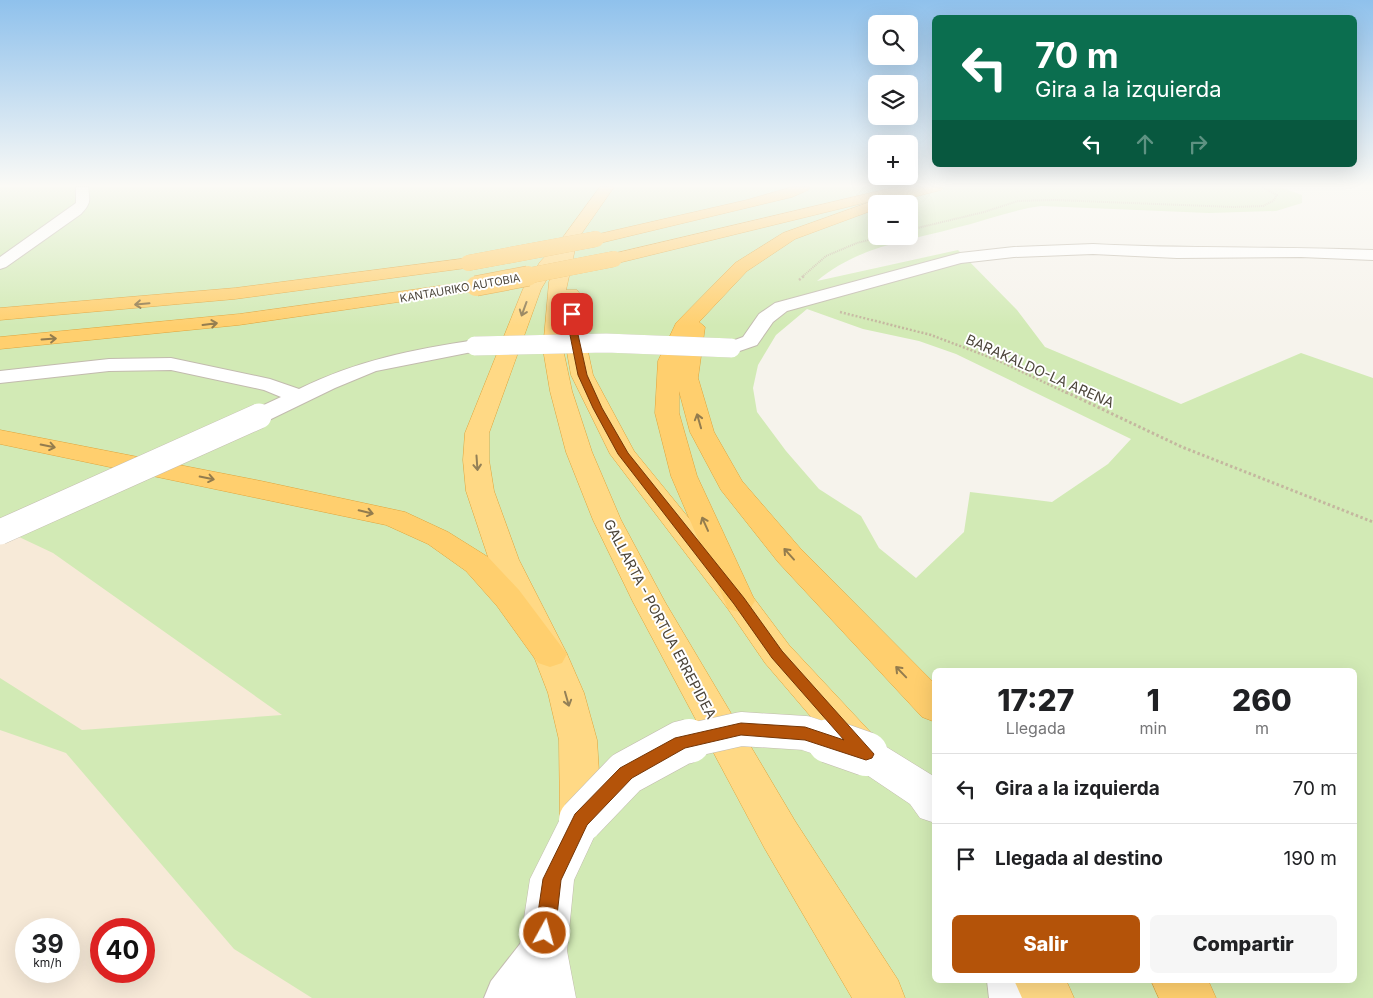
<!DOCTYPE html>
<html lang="es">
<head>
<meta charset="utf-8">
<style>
  body { margin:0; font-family:Inter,sans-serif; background:#f6f6f6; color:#202124; height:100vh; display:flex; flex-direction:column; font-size:19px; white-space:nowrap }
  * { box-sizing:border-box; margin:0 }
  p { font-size:16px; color:#757577 }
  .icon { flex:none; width:28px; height:28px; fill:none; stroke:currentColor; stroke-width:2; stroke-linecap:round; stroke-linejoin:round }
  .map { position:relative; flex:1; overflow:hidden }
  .panel { position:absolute; left:932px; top:668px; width:425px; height:315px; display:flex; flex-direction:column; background:#fff; border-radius:8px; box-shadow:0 5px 20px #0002 }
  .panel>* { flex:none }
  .top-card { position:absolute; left:932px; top:15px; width:425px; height:152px; border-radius:8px; box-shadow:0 5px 20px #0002; background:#0b6e4f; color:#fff; overflow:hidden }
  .buttons { position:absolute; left:868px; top:15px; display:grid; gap:10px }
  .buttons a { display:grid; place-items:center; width:50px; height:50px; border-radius:8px; background:#fff; box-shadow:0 5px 20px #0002; font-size:25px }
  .speed { position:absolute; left:15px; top:918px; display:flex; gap:10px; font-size:25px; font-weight:700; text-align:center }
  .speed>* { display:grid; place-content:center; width:65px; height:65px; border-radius:50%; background:#fff; box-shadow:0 5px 20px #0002; line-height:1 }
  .speed small { font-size:12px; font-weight:400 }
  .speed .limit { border:8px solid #d22; background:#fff; color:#111 }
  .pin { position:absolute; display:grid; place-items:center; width:42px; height:42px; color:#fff; margin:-21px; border-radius:10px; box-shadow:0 2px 8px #0006 }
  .me { position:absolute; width:55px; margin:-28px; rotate:7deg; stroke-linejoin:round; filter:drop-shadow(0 0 4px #0008) }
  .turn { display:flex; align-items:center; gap:18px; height:105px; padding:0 20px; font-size:22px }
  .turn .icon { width:65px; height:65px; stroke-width:2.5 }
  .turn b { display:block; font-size:35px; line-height:42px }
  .lanes { display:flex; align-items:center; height:48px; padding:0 20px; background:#0003; justify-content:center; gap:25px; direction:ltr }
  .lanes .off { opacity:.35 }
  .eta { display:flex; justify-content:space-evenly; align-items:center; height:85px; text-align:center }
  .eta b { font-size:30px; font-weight:800; line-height:35px }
  .button { display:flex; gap:10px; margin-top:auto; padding:10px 20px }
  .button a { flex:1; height:58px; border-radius:8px; background:#b45309; color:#fff; font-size:20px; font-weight:800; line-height:58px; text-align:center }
  .button a+a { background:#f6f6f6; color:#202124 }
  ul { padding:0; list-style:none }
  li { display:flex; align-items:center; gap:15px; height:70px; padding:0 20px; border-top:1px solid #e0e0e0 }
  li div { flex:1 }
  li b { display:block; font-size:19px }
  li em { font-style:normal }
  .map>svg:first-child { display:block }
  .commercial { fill:#f7ead8; fill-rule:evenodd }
  .green { fill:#d2eab5; fill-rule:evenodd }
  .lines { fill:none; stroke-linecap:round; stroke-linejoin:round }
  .minor-casing { stroke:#c2bbae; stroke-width:2 }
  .tertiary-casing { stroke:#c2bbae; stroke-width:1 }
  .trunk-casing { stroke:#e0a43c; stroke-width:1 }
  .motorway-casing { stroke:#e0a43c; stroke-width:1 }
  .path-far2 { stroke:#c4b79f; stroke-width:2; stroke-dasharray:1 1; stroke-linecap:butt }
  .path-far1 { stroke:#c4b79f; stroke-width:2.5; stroke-dasharray:2 2; stroke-linecap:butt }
  .path { stroke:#c4b79f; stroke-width:3; stroke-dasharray:2.5 2.5; stroke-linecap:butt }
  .minor { fill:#fff; fill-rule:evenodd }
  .tertiary { fill:#fff; fill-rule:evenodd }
  .trunk { fill:#ffd985; fill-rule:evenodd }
  .motorway { fill:#ffcf6e; fill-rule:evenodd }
  .minor-bridge-far1-casing { stroke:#c2bbae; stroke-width:19; stroke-linecap:butt }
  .minor-bridge-casing { stroke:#c2bbae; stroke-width:26; stroke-linecap:butt }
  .tertiary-bridge-far1-casing { stroke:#c2bbae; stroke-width:35; stroke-linecap:butt }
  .tertiary-bridge-casing { stroke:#c2bbae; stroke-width:45; stroke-linecap:butt }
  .motorway-bridge-far1-casing { stroke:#e0a43c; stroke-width:16; stroke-linecap:butt }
  .motorway-bridge-casing { stroke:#e0a43c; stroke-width:21; stroke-linecap:butt }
  .minor-bridge-far1 { stroke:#fff; stroke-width:19 }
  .minor-bridge { stroke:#fff; stroke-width:25 }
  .tertiary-bridge-far1 { stroke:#fff; stroke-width:34 }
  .tertiary-bridge { stroke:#fff; stroke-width:44 }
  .motorway-bridge-far1 { stroke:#ffcf6e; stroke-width:16 }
  .motorway-bridge { stroke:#ffcf6e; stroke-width:20 }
  .oneway { stroke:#937c4e }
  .oneway2 { stroke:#938057 }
  .route { fill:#b45309; stroke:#753606 }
  .labels { text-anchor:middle; stroke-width:4; stroke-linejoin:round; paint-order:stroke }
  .far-street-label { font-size:11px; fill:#4b4439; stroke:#fff }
  .street-label { font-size:14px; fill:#4b4439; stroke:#fff }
</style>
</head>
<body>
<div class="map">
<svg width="1373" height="998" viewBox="0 0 1373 998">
  <rect width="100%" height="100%" fill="#f6f3ec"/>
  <!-- commercial -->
  <path class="commercial" d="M0 458 134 485 523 998H0ZM26 929H69V971H26ZM101 929H144V971H101Z"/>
  <!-- green -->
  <path class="green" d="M0 187H1280L1302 195V203L1276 211 1209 213 1041 206C1011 210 984 221 955 228 904 242 859 246 817 281L958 250 1017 310 1045 347 1181 404 1301 353 1373 378V998H312L234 949 66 753 0 730V678L82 730 282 715 53 553 0 528ZM876 204H909V236H876ZM807 309 863 329 919 341 956 354 1131 439 1108 464 1052 502 970 492 964 532 916 578 879 548 861 516 819 489 786 451 757 412 753 388 758 365 776 335ZM935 670H1355V980H935Z"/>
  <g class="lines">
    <!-- minor casing -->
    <g class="minor-casing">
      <g id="minor">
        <path d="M76 187H88C90 201 91 203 81 214L6 267 0 269V257L76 203Z"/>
        <path d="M1093 244C1186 249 1280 246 1373 250V260L1301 257 1177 258 1093 254 1014 257 961 263 787 311 773 322 757 345 731 354 724 352 721 348 724 344 743 337 759 314 775 303 960 253 1014 247Z"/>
        <path d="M475 340 482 342 485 346 482 350 376 371 335 388 267 421 259 423 251 421 248 416 251 411 281 397 264 390 171 370 109 371 0 383V371L109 359 171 358 270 379 299 389C358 360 411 350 475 340Z"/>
        <polygon points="543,928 559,935 566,951 559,967 537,998 484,998 491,981 527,935"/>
      </g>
    </g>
    <!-- tertiary casing -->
    <g class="tertiary-casing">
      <g id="tertiary">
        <polygon points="866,738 880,743 935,777 935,823 920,818 910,804 852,765 847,754 852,743"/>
        <polygon points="581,801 596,807 602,820 574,880 567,951 576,998 526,998 519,951 530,879 566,807"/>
        <polygon points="987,980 1037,980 1039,998 989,998"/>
      </g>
    </g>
    <!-- trunk casing -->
    <g class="trunk-casing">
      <g id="trunk">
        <polygon points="600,187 614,187 577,240 566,290 577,290 580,294 583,329 593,375 634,451 750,593 789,645 875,737 880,748 875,759 861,764 847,759 765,663 728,609 610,454 571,375 564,335 563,349 572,391 592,452 621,520 665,602 795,821 898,980 905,998 852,998 765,849 633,602 593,520 566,452 550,391 543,349 549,282 553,269 541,289 489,433 489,460 494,491 519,560 567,654 584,693 597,740 602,820 596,833 581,839 566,833 560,820 559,740 548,693 533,654 489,560 466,491 463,460 465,433 523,289 540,262 552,249 559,247 561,240"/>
        <polygon points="1014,980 1066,980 1074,998 1022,998"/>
      </g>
    </g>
    <!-- motorway casing -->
    <g class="motorway-casing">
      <g id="motorway">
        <polygon points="792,187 810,187 808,190 792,197 596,244 590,242 588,239 590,236 747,200"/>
        <polygon points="896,187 943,187 941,190 894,202 889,201 888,197 614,264 608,263 606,259 608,255"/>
        <polygon points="876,200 883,204 876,204 876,209 795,239 747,271 699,322 705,327 698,378 714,432 742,481 800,548 935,684 935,722 922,717 778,562 721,490 690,432 679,391 679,413 697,476 755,601 750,609 739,612 728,609 671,476 655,413 658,361 676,323 735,263 783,233"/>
        <polygon points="468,258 474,259 476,263 474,267 235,299 0,320 0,308 235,288"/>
        <polygon points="476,281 482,282 485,286 482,290 239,325 0,349 0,337 239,314"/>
        <polygon points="0,430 261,481 405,512 448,532 488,557 519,590 567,654 562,663 550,667 538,663 497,606 466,571 428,544 386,525 0,444"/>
        <polygon points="1151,980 1208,980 1216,998 1159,998"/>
      </g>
    </g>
    <!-- path-far2 -->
    <g class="path-far2">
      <polyline points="909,230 984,212 1018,201 1055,200 1233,207 1263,206 1273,201 1277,195 1262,187"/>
      <polyline points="802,277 826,256 857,243 884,236"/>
    </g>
    <!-- path-far1 -->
    <g class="path-far1">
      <polyline points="799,280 804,276"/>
      <polyline points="840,312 931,335 997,360 1069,394"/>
    </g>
    <!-- path -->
    <polyline class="path" points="1066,392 1182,447 1373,522"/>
    <!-- minor -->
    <use href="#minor" class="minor"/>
    <!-- tertiary -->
    <use href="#tertiary" class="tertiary"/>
    <!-- trunk -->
    <use href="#trunk" class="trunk"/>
    <!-- motorway -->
    <use href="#motorway" class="motorway"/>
    <!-- minor-bridge-far1 casing -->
    <g class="minor-bridge-far1-casing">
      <polyline id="minor-bridge-far1" points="475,346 606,343 731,348"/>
    </g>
    <!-- minor-bridge casing -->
    <g class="minor-bridge-casing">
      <polyline id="minor-bridge" points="0,532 259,416"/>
    </g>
    <!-- tertiary-bridge-far1 casing -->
    <g class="tertiary-bridge-far1-casing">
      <polyline id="tertiary-bridge-far1" points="683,742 741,729 805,733 832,742"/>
    </g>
    <!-- tertiary-bridge casing -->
    <g class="tertiary-bridge-casing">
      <g id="tertiary-bridge">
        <polyline points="829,741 866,754"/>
        <polyline points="581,820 626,773 681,743 689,741"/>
      </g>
    </g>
    <!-- motorway-bridge-far1 casing -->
    <g class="motorway-bridge-far1-casing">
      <g id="motorway-bridge-far1">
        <polyline points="468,263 596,239"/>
        <polyline points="522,277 614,259"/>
      </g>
    </g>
    <!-- motorway-bridge casing -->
    <g class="motorway-bridge-casing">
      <polyline id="motorway-bridge" points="476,286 528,276"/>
    </g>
    <!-- minor-bridge-far1 -->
    <use href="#minor-bridge-far1" class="minor-bridge-far1"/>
    <!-- minor-bridge -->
    <use href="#minor-bridge" class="minor-bridge"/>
    <!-- tertiary-bridge-far1 -->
    <use href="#tertiary-bridge-far1" class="tertiary-bridge-far1"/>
    <!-- tertiary-bridge -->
    <use href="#tertiary-bridge" class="tertiary-bridge"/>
    <!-- motorway-bridge-far1 -->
    <use href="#motorway-bridge-far1" class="motorway-bridge-far1"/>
    <!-- motorway-bridge -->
    <use href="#motorway-bridge" class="motorway-bridge"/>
  </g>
  <!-- one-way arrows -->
  <defs><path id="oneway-shaft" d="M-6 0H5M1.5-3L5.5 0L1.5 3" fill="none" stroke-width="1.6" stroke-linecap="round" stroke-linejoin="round" transform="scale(1.25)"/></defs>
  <g class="oneway">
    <use href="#oneway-shaft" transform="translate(142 304) rotate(175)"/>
    <use href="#oneway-shaft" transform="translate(210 324) rotate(-7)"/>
    <use href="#oneway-shaft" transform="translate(49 339) rotate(-4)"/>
    <use href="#oneway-shaft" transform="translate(699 421) rotate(-106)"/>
    <use href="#oneway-shaft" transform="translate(48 446) rotate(11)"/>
    <use href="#oneway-shaft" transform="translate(207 478) rotate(11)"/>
    <use href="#oneway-shaft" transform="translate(366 512) rotate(13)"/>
    <use href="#oneway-shaft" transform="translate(705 524) rotate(-114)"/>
    <use href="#oneway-shaft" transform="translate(789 554) rotate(-132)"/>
    <use href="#oneway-shaft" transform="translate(901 672) rotate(-134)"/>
  </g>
  <g class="oneway2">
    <use href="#oneway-shaft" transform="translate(524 309) rotate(110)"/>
    <use href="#oneway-shaft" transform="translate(477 463) rotate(86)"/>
    <use href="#oneway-shaft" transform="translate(567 699) rotate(74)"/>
  </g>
  <!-- sky -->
  <linearGradient id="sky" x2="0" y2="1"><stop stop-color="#8fc1ec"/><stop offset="0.57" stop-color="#fbfaf6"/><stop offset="1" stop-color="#fbfaf6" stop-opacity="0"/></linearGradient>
  <rect width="1373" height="326" fill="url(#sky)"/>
  <!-- route -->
  <polygon class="route" points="569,312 576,314 577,330 587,375 602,408 628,453 744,598 782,651 874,754 872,758 866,760 805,740 741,735 685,748 632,778 587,825 561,880 555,933 552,940 545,943 538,940 535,933 543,879 575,814 620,768 675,738 741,723 805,727 844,740 772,658 734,604 618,454 593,408 578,375 569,330"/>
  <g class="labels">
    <!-- far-street labels -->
    <g class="far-street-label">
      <text transform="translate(460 288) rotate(-10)" y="4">KANTAURIKO AUTOBIA</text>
    </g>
    <!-- street labels -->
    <g class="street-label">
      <text transform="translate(1040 371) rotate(24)" y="5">BARAKALDO-LA ARENA</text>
      <text transform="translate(660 619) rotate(62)" y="5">GALLARTA - PORTUA ERREPIDEA</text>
    </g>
  </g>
</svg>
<div class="buttons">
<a><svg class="icon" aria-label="search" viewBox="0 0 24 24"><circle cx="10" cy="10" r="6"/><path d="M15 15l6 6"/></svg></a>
<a><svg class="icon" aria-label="layers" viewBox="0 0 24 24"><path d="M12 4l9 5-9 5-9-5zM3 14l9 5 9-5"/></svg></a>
<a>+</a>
<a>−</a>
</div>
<div class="speed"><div>39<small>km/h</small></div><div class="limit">40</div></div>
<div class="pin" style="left:572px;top:314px;background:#d93025"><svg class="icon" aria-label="arrive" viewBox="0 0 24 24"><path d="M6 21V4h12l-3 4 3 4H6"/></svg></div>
<svg class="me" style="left:545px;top:933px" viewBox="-20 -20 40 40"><circle r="17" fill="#b45309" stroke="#fff" stroke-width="3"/><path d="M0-11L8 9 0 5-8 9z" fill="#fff"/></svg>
<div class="top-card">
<div class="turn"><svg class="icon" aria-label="left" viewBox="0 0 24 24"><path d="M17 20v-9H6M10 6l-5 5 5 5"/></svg><div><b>70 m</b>Gira a la izquierda</div></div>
<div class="lanes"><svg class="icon" aria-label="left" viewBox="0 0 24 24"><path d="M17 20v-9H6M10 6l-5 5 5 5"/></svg><svg class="icon off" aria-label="ahead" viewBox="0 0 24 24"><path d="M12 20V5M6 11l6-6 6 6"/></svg><svg class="icon off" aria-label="right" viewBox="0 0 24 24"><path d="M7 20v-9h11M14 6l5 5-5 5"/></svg></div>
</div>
<section class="panel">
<div class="eta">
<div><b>17:27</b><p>Llegada</p></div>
<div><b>1</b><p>min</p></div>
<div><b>260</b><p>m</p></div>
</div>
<ul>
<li><svg class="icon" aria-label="left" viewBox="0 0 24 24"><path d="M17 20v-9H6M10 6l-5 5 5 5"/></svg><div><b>Gira a la izquierda</b></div><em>70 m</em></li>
<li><svg class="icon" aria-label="arrive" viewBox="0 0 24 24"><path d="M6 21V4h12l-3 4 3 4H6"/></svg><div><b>Llegada al destino</b></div><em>190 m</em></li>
</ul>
<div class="button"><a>Salir</a><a>Compartir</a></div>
</section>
</div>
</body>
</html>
